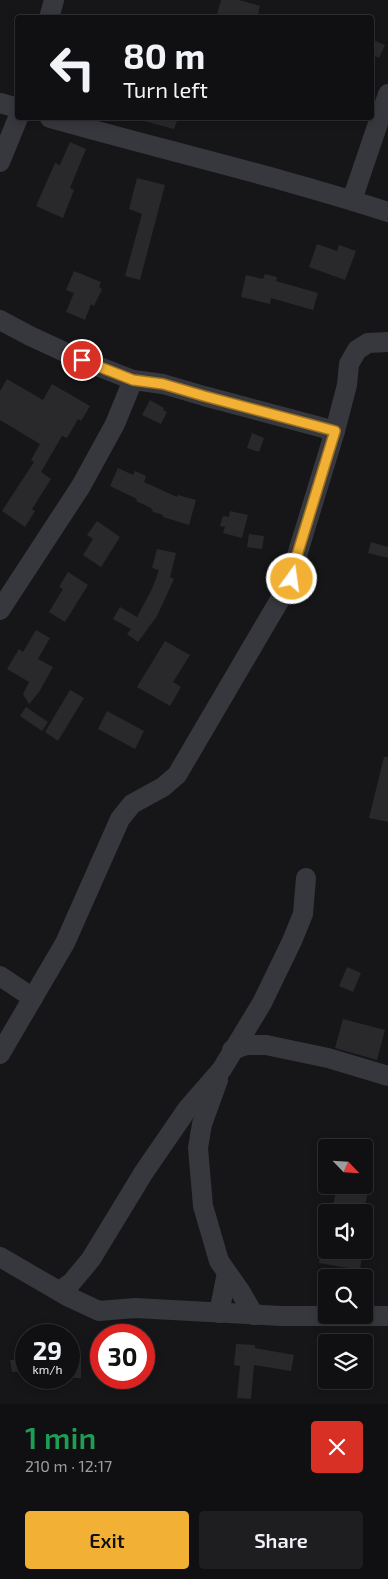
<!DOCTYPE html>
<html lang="en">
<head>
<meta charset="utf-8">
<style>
  body { margin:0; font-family:"Exo 2",sans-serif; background:#1e1e20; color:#f1f3f6; height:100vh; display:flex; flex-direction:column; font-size:19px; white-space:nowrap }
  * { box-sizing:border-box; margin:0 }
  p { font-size:16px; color:#9c9d9f }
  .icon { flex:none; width:28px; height:28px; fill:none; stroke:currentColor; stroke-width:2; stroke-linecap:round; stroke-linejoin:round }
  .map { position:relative; height:1404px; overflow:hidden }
  .side { display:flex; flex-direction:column; background:#101012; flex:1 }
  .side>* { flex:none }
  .guide { position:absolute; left:15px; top:15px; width:359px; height:105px; border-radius:5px; box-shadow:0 2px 8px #0003,0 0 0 1px #303032; background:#101012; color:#f1f3f6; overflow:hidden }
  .needle { width:32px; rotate:115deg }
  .tools { position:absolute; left:318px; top:1139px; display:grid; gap:10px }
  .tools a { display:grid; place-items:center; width:55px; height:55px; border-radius:5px; background:#101012; box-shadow:0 2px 8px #0003,0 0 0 1px #303032; font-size:25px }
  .speed { position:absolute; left:15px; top:1324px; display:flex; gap:10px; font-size:25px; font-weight:700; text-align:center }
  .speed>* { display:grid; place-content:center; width:65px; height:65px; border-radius:50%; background:#101012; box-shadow:0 2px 8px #0003,0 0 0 1px #303032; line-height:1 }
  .speed small { font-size:12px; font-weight:400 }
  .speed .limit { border:8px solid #d22; background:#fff; color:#111 }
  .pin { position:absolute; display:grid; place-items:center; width:42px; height:42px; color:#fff; margin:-21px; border:2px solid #fff; border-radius:50%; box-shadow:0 1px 5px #0007 }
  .me { position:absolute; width:55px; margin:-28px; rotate:14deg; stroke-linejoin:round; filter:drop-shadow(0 0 4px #0008) }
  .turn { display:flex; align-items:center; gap:18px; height:105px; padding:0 25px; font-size:22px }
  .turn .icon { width:65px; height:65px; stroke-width:2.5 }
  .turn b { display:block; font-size:35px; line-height:42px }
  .round { display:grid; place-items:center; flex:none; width:52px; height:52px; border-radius:5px; background:#1e1e20 }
  .overview { display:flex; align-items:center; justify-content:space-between; height:85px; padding:0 25px }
  h1 { font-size:30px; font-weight:600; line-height:38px; color:#1e9e55 }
  .action { display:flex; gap:10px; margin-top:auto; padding:10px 25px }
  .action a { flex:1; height:58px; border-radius:5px; background:#f2b134; color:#111; font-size:20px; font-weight:600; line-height:58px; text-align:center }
  .action a+a { background:#1e1e20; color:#f1f3f6 }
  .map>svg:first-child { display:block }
  .building { fill:#29292c }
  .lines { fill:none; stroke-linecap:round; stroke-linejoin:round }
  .minor { stroke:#37383d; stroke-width:20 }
  .route-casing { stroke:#9d7322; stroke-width:12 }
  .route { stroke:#f2b134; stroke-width:9 }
</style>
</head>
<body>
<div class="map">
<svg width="388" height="1404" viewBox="0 0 388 1404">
  <rect width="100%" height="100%" fill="#161618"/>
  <!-- building -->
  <g class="building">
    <polygon points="221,0 239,0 260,6 257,18 219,18 220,15 217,14"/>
    <polygon points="371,39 385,45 379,58 371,54"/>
    <polygon points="145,118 178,118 174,129 144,121"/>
    <polygon points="70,142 86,149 70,188 74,190 63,218 36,206 55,163 60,165"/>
    <polygon points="137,178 165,185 140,280 125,276 142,214 129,209"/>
    <polygon points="317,244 337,251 339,245 356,251 345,280 309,267"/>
    <polygon points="74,271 101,282 99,287 102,289 94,306 91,304 85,320 66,312 74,293 66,290"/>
    <polygon points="265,274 277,277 276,281 318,293 313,310 271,298 270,304 241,297 246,275 263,279"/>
    <polygon points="7,379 43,400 52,384 90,406 81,421 78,419 67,438 62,436 41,472 51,479 32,509 35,511 25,527 2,511 34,462 31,460 40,444 0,420 0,391"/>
    <polygon points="150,400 164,408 163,410 167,412 161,424 142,415"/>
    <polygon points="252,433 264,438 259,452 247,448"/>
    <polygon points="118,468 133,475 135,471 146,476 144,482 177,497 178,495 196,500 189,525 163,517 163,515 153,512 151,508 136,501 137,499 110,486"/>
    <polygon points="230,511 248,515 242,538 223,533 225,527 220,526 223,516 229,517"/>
    <polygon points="97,521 120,537 101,567 83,555 93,539 87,535"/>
    <polygon points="249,534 264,536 262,549 247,547"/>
    <polygon points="371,542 388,547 388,558 368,553"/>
    <polygon points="157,549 176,553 170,577 174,579 157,616 138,642 127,634 131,629 113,619 120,607 137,617 152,589 159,570 152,568"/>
    <polygon points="68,572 88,585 65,622 49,612 63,589 59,587"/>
    <polygon points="36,630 50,638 38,659 53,667 39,692 29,704 23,694 29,682 7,669 19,649 23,652"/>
    <polygon points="165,641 190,655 173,682 181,687 170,706 137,687"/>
    <polygon points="70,690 84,698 58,741 45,732"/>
    <polygon points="26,707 48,722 42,731 20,716"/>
    <polygon points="107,711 144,731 135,749 98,729"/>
    <polygon points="384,757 388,757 388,822 369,818"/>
    <polygon points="347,967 361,973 353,992 339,986"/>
    <polygon points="343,1019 385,1030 377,1060 335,1048"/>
    <polygon points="336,1190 367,1195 364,1212 332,1212"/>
    <polygon points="321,1250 363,1250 360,1270 319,1263"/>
    <polygon points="236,1344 255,1345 255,1348 294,1355 291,1371 254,1365 251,1399 237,1398 240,1366 234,1365"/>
    <rect x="69" y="1358" width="12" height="20"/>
    <polygon points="26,1359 26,1371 12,1372 10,1360"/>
  </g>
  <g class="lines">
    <!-- minor -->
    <g class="minor">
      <polyline points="49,18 54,0"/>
      <polyline points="0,103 18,108"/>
      <path d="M50 118C163 150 277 176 388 212"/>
      <polyline points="0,162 18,118"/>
      <polyline points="352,200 388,94"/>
      <polyline points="0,320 30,336 82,360 133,380 163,384 204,396 335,431"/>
      <polyline points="0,610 81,486 115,424 133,380"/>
      <polyline points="0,976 33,998"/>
      <polyline points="232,1050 246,1045 266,1045 328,1058 388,1076"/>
      <polyline points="0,1054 65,943 120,819 132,804 163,787 177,775 292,579 298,552 335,431 347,385 349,364 357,350 368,343 388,342"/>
      <polyline points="218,1080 202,1124 198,1148 203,1206 219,1261 240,1291 254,1315"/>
      <polyline points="0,1257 69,1297 99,1311 135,1308 282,1316 388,1316"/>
      <polyline points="60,1291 72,1282 91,1259 144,1172 188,1108 222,1069 262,1003 292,941 303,914 306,878"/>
      <polyline points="219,1313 227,1273"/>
    </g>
  </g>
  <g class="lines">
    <!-- route casing -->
    <g class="route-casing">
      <polyline id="route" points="82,360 133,380 163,384 204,396 335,431 298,552 292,579"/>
    </g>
    <!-- route -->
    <use href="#route" class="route"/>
  </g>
</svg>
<div class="tools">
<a><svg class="needle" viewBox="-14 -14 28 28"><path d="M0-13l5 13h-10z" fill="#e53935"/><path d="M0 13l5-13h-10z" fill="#9c9d9f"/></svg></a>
<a><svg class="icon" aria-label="sound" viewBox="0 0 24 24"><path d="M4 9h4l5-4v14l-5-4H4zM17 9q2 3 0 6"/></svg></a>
<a><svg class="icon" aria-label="search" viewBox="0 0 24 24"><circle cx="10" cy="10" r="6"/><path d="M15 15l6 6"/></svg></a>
<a><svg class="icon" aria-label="layers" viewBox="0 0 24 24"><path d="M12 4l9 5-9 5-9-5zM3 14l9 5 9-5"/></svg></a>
</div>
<div class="speed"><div>29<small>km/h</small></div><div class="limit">30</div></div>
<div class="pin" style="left:82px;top:360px;background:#d93025"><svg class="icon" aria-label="arrive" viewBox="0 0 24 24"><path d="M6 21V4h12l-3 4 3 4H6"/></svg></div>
<svg class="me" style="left:292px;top:579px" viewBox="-20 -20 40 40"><circle r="17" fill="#f2b134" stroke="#fff" stroke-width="3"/><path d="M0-11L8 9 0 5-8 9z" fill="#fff"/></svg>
<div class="guide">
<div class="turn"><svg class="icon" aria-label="left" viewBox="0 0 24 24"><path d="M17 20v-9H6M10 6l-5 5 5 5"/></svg><div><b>80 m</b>Turn left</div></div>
</div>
</div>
<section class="side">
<div class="overview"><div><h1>1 min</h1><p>210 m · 12:17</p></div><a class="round" style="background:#d93025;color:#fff"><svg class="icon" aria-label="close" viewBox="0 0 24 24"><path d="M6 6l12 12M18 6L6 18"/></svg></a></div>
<div class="action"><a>Exit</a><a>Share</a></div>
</section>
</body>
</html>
